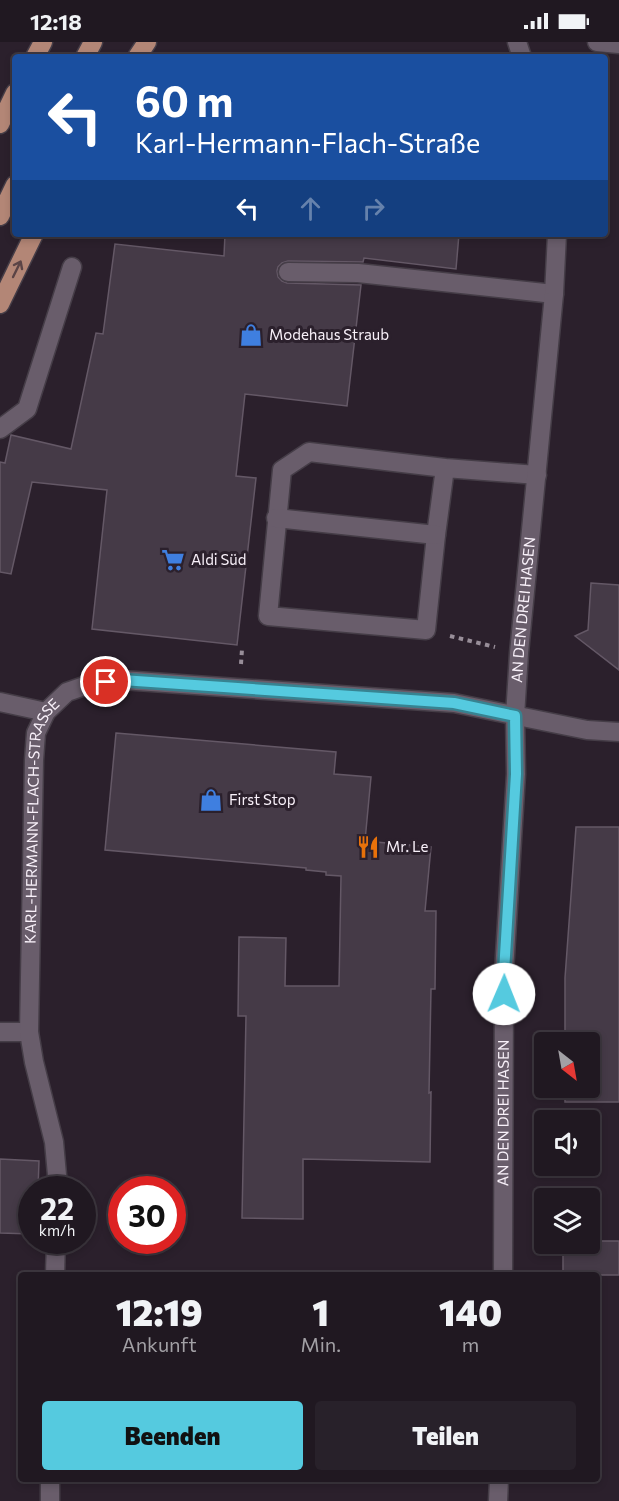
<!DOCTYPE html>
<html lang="de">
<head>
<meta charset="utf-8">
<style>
  body { margin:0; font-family:Commissioner,sans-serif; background:#28212a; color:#f1f3f6; height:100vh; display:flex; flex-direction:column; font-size:22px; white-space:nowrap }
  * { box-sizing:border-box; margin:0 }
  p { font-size:20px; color:#a2a0a5 }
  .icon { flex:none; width:33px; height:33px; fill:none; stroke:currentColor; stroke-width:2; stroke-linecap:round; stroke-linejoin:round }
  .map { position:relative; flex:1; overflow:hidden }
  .sheet { position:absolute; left:18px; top:1230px; width:582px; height:210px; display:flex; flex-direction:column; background:#201821; border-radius:6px; box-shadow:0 3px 9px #0003,0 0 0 2px #3d373f }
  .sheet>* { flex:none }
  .top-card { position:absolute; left:12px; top:12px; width:596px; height:183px; border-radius:6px; box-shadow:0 3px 9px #0003,0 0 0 2px #3d373f; background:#1a4fa0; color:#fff; overflow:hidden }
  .needle { width:39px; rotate:149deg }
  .controls { position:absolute; left:534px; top:990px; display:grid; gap:12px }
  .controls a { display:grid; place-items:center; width:66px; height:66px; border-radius:6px; background:#201821; box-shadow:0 3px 9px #0003,0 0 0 2px #3d373f; font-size:30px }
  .speed { position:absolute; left:18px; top:1134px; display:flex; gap:12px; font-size:30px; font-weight:700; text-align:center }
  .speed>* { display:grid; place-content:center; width:78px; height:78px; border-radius:50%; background:#201821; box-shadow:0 3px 9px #0003,0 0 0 2px #3d373f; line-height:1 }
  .speed small { font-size:15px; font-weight:400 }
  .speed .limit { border:9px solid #d22; background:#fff; color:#111 }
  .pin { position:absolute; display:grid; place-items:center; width:51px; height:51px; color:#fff; margin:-26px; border:3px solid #fff; border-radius:50%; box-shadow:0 2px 6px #0007 }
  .me { position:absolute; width:66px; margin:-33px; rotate:1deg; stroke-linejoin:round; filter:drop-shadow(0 0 4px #0008) }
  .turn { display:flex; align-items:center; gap:21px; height:126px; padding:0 24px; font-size:27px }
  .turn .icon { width:78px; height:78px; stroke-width:2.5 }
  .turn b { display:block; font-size:42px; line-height:51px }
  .lanes { display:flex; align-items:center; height:57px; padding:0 24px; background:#0003; justify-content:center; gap:30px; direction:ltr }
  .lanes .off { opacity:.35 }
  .eta { display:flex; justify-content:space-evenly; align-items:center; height:102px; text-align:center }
  .eta b { font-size:36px; font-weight:800; line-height:42px }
  .action { display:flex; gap:12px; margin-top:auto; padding:12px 24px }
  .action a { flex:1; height:69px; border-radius:6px; background:#55cadf; color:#111; font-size:24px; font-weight:800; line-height:69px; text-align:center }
  .action a+a { background:#28212a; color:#f1f3f6 }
  .status { display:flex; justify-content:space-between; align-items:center; height:42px; padding:0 30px; background:#201821; direction:ltr }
  .status svg { height:16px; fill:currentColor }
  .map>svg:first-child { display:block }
  .building { fill:#453a47; stroke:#645866; stroke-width:1.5 }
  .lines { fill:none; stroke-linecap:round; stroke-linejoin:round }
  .minor-casing { stroke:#453d47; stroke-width:21 }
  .major-casing { stroke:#453d47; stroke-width:21 }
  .path { stroke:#988e99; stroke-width:4; stroke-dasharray:4.5 4.5; stroke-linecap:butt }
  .minor { stroke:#695d6b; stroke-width:18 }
  .major { stroke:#b38676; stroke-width:18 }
  .oneway { stroke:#5b4446 }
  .route-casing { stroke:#378391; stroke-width:15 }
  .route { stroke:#55cadf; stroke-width:10 }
  .labels { text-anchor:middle; stroke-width:6; stroke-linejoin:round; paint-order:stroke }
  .poi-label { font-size:15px; fill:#f8f0f9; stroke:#2b202c; text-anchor:start }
  .street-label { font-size:15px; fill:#f8f0f9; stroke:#2b202c }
</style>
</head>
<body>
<div class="status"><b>12:18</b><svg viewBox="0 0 49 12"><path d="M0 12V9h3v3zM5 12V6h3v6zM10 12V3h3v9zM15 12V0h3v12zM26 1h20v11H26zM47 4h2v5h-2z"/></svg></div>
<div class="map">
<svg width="619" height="1459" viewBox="0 0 619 1459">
  <rect width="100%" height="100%" fill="#2b202c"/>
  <!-- building -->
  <g class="building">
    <polygon points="225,192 459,192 456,227 364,216 363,220 288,219 282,221 278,225 277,229 278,235 282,239 287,241 361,243 347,364 245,352 236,434 256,436 237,603 92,587 107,448 32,440 11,532 0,530 0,420 5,421 11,393 71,407 96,291 103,292 115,202 224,214"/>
    <polygon points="591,541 619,543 619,628 575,594 588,588"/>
    <polygon points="116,691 336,710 334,732 371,735 365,799 431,805 425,869 436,869 435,947 431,947 429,1051 431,1050 430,1120 303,1117 303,1177 242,1176 246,974 238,974 239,895 286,896 285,944 339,944 341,834 326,833 326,830 306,828 306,826 105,808"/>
    <polygon points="576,785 619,785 619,1060 565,1060 565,1046 590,1046 590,1000 565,1000 565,936"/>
    <polygon points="0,1117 39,1119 38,1148 32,1148 32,1192 0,1191"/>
    <polygon points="590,1199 619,1199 619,1233 563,1233 563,1202 590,1202"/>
  </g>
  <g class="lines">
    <!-- minor casing -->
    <g class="minor-casing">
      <g id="minor">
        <polyline points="517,0 522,15"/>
        <polyline points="597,0 619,2"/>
        <polyline points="288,230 358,231 554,252"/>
        <polyline points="0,387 27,367 72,225"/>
        <polyline points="445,426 436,493 426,588 268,574 282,428 309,410 445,426 537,433"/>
        <polyline points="276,476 436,493"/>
        <polyline points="0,660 46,670"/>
        <polyline points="0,990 29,990"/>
        <path id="s1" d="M57 1148V1133L54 1100 34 1020 29 990 34 718 36 691 46 670 67 650 90 642 122 638 454 661 587 688 619 690"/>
        <polyline points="55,1233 56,1198"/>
        <path id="s2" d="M503 1233 504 930 516 732 515 674 519 611 554 252 557 192"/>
        <polyline points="50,1459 50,1437"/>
        <polyline points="498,1459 499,1437"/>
      </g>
    </g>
    <!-- major casing -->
    <g class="major-casing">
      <g id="major">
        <polyline points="35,15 43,0"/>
        <polyline points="85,15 93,0"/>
        <polyline points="137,15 147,0"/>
        <polyline points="0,82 15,51"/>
        <polyline points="0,174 15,143"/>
        <polyline points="0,262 34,192"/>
      </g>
    </g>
    <!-- path -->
    <g class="path">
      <polyline points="450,594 495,605"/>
      <polyline points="241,622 242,607"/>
    </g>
    <!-- minor -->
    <use href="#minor" class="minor"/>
    <!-- major -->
    <use href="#major" class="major"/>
  </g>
  <!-- one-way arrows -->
  <defs><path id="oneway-shaft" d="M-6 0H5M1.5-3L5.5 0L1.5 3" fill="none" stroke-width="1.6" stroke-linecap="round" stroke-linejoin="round" transform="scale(1.5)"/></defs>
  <use class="oneway" href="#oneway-shaft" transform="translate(17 227) rotate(-64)"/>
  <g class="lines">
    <!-- route casing -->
    <g class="route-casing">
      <polyline id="route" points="106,640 122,638 454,661 515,674 516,732 504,930 504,952"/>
    </g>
    <!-- route -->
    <use href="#route" class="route"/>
  </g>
  <!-- icons -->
  <defs>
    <g id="shop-bare" transform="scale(1.8)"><path d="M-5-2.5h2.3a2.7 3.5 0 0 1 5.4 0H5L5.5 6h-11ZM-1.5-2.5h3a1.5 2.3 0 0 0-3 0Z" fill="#3f7fe0" stroke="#2b202c" stroke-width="2.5" paint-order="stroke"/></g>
    <g id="supermarket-bare" transform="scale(1.8)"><path d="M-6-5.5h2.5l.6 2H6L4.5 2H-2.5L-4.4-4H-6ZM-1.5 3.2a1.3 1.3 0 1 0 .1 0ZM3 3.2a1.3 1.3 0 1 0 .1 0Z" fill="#3f7fe0" stroke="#2b202c" stroke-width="2.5" paint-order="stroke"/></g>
    <g id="restaurant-bare" transform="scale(1.8)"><path d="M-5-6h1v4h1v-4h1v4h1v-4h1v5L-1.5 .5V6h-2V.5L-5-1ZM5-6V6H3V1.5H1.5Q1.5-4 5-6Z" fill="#e8710a" stroke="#2b202c" stroke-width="2.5" paint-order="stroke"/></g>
  </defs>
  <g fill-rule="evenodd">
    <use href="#shop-bare" x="251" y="293"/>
    <use href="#supermarket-bare" x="173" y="518"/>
    <use href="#shop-bare" x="211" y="758"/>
    <use href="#restaurant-bare" x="368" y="805"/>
  </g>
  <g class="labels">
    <!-- poi labels -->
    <g class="poi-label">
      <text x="269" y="298">Modehaus Straub</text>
      <text x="191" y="523">Aldi Süd</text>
      <text x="229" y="763">First Stop</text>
      <text x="386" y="810">Mr. Le</text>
    </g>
    <!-- street labels -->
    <g class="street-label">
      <text dy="5" stroke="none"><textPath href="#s2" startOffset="666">AN DEN DREI HASEN</textPath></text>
      <text dy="5" stroke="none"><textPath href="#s1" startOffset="374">KARL-HERMANN-FLACH-STRASSE</textPath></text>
      <text dy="5" stroke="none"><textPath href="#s2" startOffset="162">AN DEN DREI HASEN</textPath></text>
    </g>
  </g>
</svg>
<div class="controls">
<a><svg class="needle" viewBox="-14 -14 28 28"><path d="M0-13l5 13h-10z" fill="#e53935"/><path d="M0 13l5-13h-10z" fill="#a2a0a5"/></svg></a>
<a><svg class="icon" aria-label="sound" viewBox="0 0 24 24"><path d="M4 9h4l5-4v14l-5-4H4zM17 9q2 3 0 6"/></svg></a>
<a><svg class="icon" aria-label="layers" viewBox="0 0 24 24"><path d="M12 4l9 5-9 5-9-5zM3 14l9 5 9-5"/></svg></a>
</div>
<div class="speed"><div>22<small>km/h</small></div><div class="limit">30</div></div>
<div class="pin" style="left:106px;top:640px;background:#d93025"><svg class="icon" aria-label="arrive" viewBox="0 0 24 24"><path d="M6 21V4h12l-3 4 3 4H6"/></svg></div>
<svg class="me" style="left:504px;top:952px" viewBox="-20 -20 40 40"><circle r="19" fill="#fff"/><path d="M0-13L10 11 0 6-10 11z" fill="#55cadf"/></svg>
<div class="top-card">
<div class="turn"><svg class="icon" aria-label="left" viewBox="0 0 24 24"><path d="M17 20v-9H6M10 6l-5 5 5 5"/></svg><div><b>60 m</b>Karl-Hermann-Flach-Straße</div></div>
<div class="lanes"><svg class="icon" aria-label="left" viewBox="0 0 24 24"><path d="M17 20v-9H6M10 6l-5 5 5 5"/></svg><svg class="icon off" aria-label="ahead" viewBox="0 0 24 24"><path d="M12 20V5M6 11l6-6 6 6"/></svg><svg class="icon off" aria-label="right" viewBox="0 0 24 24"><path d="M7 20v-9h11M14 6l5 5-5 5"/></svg></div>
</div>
<section class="sheet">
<div class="eta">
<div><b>12:19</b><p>Ankunft</p></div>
<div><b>1</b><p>Min.</p></div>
<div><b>140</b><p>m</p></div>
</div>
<div class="action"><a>Beenden</a><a>Teilen</a></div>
</section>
</div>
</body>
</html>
